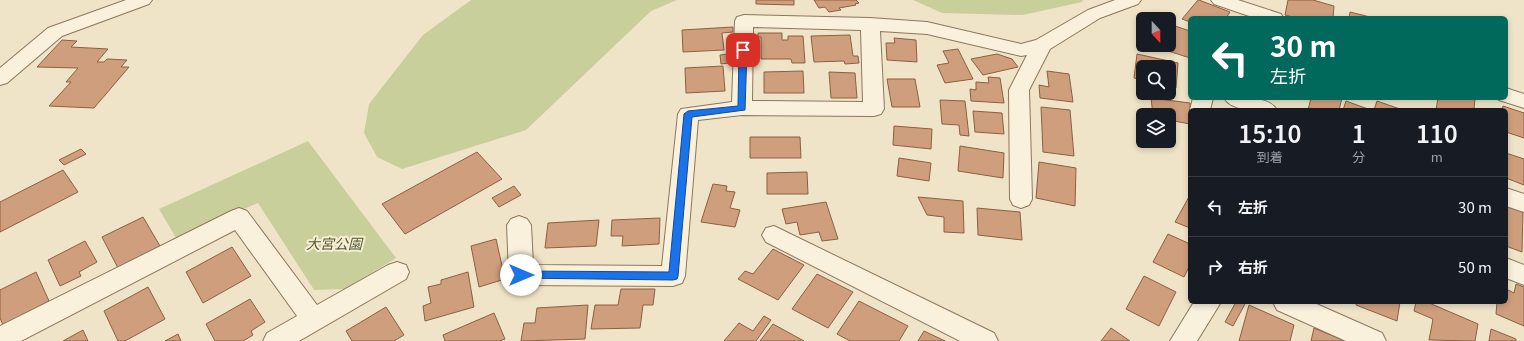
<!DOCTYPE html>
<html lang="ja">
<head>
<meta charset="utf-8">
<style>
  body { margin:0; font-family:Georgia,"Noto Sans JP",serif; background:#242831; color:#f1f3f6; height:100vh; display:flex; flex-direction:column; font-size:15px; white-space:nowrap }
  * { box-sizing:border-box; margin:0 }
  p { font-size:13px; color:#9ea1a6 }
  .icon { flex:none; width:22px; height:22px; fill:none; stroke:currentColor; stroke-width:2; stroke-linecap:round; stroke-linejoin:round }
  .map { position:relative; flex:1; overflow:hidden }
  .sheet { position:absolute; left:1188px; top:108px; width:320px; height:196px; display:flex; flex-direction:column; background:#171b24; border-radius:6px; box-shadow:0 2px 6px #0003 }
  .sheet>* { flex:none }
  .hud { position:absolute; left:1188px; top:16px; width:320px; height:84px; border-radius:6px; box-shadow:0 2px 6px #0003; background:#00695c; color:#fff; overflow:hidden }
  .needle { width:26px; rotate:159deg }
  .fabs { position:absolute; left:1136px; top:12px; display:grid; gap:8px }
  .fabs a { display:grid; place-items:center; width:40px; height:40px; border-radius:6px; background:#171b24; box-shadow:0 2px 6px #0003; font-size:20px }
  .pin { position:absolute; display:grid; place-items:center; width:34px; height:34px; color:#fff; margin:-17px; border-radius:8px; box-shadow:0 2px 6px #0006 }
  .me { position:absolute; width:44px; margin:-22px; rotate:90deg; stroke-linejoin:round; filter:drop-shadow(0 0 3px #0008) }
  .turn { display:flex; align-items:center; gap:14px; height:84px; padding:0 16px; font-size:18px }
  .turn .icon { width:52px; height:52px; stroke-width:2.5 }
  .turn b { display:block; font-size:28px; line-height:34px }
  .eta { display:flex; justify-content:space-evenly; align-items:center; height:68px; text-align:center }
  .eta b { font-size:24px; font-weight:600; line-height:28px }
  ul { padding:0; list-style:none }
  li { display:flex; align-items:center; gap:12px; height:60px; padding:0 16px; border-top:1px solid #363941 }
  li div { flex:1 }
  li b { display:block; font-size:15px }
  li em { font-style:normal }
  .map>svg:first-child { display:block }
  .green { fill:#c9cf9b }
  .building { fill:#cf9f7d; stroke:#8d5f41 }
  .lines { fill:none; stroke-linecap:round; stroke-linejoin:round }
  .street-casing { stroke:#8d765c; stroke-width:2 }
  .street { fill:#faf1dc; fill-rule:evenodd }
  .route { fill:#1a73e8; stroke:#114b97 }
  .labels { text-anchor:middle; stroke-width:4; stroke-linejoin:round; paint-order:stroke }
  .park-label { font-size:14px; font-style:italic; fill:#4d5a26; stroke:#f7eed8 }
</style>
</head>
<body>
<div class="map">
<svg width="1524" height="341" viewBox="0 0 1524 341">
  <rect width="100%" height="100%" fill="#f0e4c8"/>
  <!-- green -->
  <g class="green">
    <polygon points="471,0 677,0 651,11 526,130 402,169 377,157 364,133 369,104 423,35"/>
    <polygon points="913,0 1083,0 1082,2 1023,15 942,13"/>
    <polygon points="308,141 396,258 345,289 314,290 258,203 176,238 159,209"/>
  </g>
  <!-- building -->
  <g class="building">
    <polygon points="756,0 794,0 794,5 756,4"/>
    <polygon points="814,0 856,0 859,3 855,4 856,5 839,8 841,10 829,12 825,7 819,8"/>
    <polygon points="1198,0 1199,0 1230,12 1226,18 1190,18 1190,22 1182,19"/>
    <polygon points="1288,0 1313,0 1334,6 1333,18 1297,18 1285,15"/>
    <polygon points="1350,12 1374,18 1349,18"/>
    <polygon points="1169,24 1190,31 1190,58 1156,47 1157,45 1169,45"/>
    <polygon points="733,27 733,32 722,33 724,50 683,52 682,30"/>
    <polygon points="758,33 782,33 782,40 788,40 788,36 803,36 805,63 792,63 791,59 761,59 761,37 758,37"/>
    <polygon points="850,35 853,56 858,56 859,63 845,64 844,61 814,62 811,36"/>
    <polygon points="894,38 916,40 917,62 887,60 886,43 895,43"/>
    <polygon points="62,40 77,41 71,47 108,49 97,62 104,62 107,59 127,60 121,67 129,67 94,108 49,106 71,82 66,82 78,68 37,67"/>
    <polygon points="958,49 973,79 945,83 937,65 949,63 943,51"/>
    <polygon points="728,54 729,63 721,64 720,55"/>
    <polygon points="997,54 1012,59 1018,67 983,75 971,59"/>
    <polygon points="1137,54 1178,63 1176,88 1169,86 1169,67 1143,67 1143,80 1134,78"/>
    <polygon points="723,66 725,91 686,93 685,68"/>
    <polygon points="803,71 804,93 764,93 764,72"/>
    <polygon points="1047,71 1069,74 1073,102 1040,98 1039,85 1049,87"/>
    <polygon points="829,72 855,73 857,98 831,98"/>
    <polygon points="988,77 1000,78 1004,103 971,101 970,89 976,90 976,82 989,83"/>
    <polygon points="887,79 915,79 920,107 892,107"/>
    <polygon points="1151,98 1190,103 1190,124 1169,120 1169,115 1153,115"/>
    <polygon points="1311,98 1342,98 1339,110 1308,110"/>
    <polygon points="1438,98 1475,98 1474,110 1436,110"/>
    <polygon points="940,100 965,101 969,136 960,135 959,125 942,124"/>
    <polygon points="1346,101 1368,109 1368,110 1343,110"/>
    <polygon points="1377,101 1400,109 1400,110 1374,110"/>
    <polygon points="1503,106 1524,113 1524,138 1506,132 1506,110 1502,110"/>
    <polygon points="1041,107 1070,110 1074,156 1043,152"/>
    <polygon points="973,111 1002,113 1004,134 975,132"/>
    <polygon points="894,126 932,129 931,149 893,145"/>
    <polygon points="750,137 800,137 801,158 750,158"/>
    <polygon points="960,146 1004,153 1003,178 958,171"/>
    <polygon points="81,149 86,154 64,165 59,160"/>
    <polygon points="477,152 502,179 405,234 382,204"/>
    <polygon points="1506,153 1524,159 1524,185 1506,178"/>
    <polygon points="899,158 931,163 929,181 897,176"/>
    <polygon points="1039,162 1076,168 1075,206 1036,198"/>
    <polygon points="63,170 78,192 0,232 0,202"/>
    <polygon points="807,172 808,194 767,194 767,173"/>
    <polygon points="713,184 727,186 726,191 735,192 730,208 740,210 735,227 701,222"/>
    <polygon points="514,186 521,195 499,207 492,198"/>
    <polygon points="1190,195 1190,228 1175,222"/>
    <polygon points="918,197 963,201 964,233 944,232 944,217 927,215"/>
    <polygon points="826,202 838,239 822,241 819,232 800,235 797,222 786,224 782,209"/>
    <polygon points="1506,206 1523,211 1522,252 1506,246"/>
    <polygon points="977,208 1020,212 1022,240 978,235"/>
    <polygon points="143,217 160,246 118,268 102,237"/>
    <polygon points="660,218 659,244 622,246 623,236 611,236 612,220"/>
    <polygon points="599,220 596,246 545,248 548,223"/>
    <polygon points="1168,234 1190,244 1190,265 1184,277 1153,262"/>
    <polygon points="496,239 505,279 479,287 471,246"/>
    <polygon points="85,241 97,262 79,272 81,276 60,286 48,260"/>
    <polygon points="232,247 251,276 203,303 186,272"/>
    <polygon points="773,249 804,265 778,300 738,279 745,271 753,274"/>
    <polygon points="36,272 49,301 3,325 0,318 0,290"/>
    <polygon points="468,272 474,307 425,321 423,306 431,303 428,287 441,284 441,280"/>
    <polygon points="817,274 853,292 828,328 792,309"/>
    <polygon points="1144,276 1176,292 1159,326 1126,309"/>
    <polygon points="1516,284 1524,287 1524,326 1496,314 1497,302 1506,302 1506,289 1514,293"/>
    <polygon points="148,287 165,319 125,341 118,341 104,311"/>
    <polygon points="621,289 655,289 653,305 643,305 640,328 591,329 595,305 618,305"/>
    <polygon points="250,299 265,322 251,331 253,335 243,341 215,341 206,324"/>
    <polygon points="859,301 908,326 899,341 850,341 837,334"/>
    <polygon points="1236,302 1246,302 1233,326 1225,322"/>
    <polygon points="1356,302 1400,302 1397,321 1356,305"/>
    <polygon points="1416,302 1427,302 1478,324 1475,341 1429,340 1433,319 1414,311"/>
    <polygon points="588,305 585,339 521,341 524,323 535,323 537,308"/>
    <polygon points="1249,305 1294,325 1290,341 1239,341"/>
    <polygon points="386,307 404,335 394,341 352,341 346,331"/>
    <polygon points="494,313 505,339 500,341 445,341 443,335"/>
    <polygon points="764,316 771,320 756,341 724,341 739,323 753,331"/>
    <polygon points="773,324 804,341 760,341"/>
    <polygon points="1111,328 1130,341 1101,341"/>
    <polygon points="1314,328 1345,341 1311,341"/>
    <polygon points="1491,329 1516,339 1516,341 1489,341"/>
    <polygon points="83,330 88,341 63,341"/>
    <polygon points="924,331 945,341 918,341"/>
    <polygon points="178,334 181,341 165,341"/>
  </g>
  <g class="lines">
    <!-- street casing -->
    <g class="street-casing">
      <g id="street">
        <polygon points="126,0 152,0 149,4 62,36 7,83 0,85 0,68 48,28"/>
        <path d="M1115 0H1141L1138 4 1100 18 1050 49 1029 90 1032 199 1029 205 1021 208 1013 205 1010 199 1009 90 1027 55 1021 56 927 34 880 31 884 109 881 114 874 116 742 115 698 120 685 276 682 283 673 286 521 285 512 282 509 275 507 225 511 219 519 216 527 219 531 225 533 265 662 266 678 114 681 109 732 102 735 21 737 17 744 15 870 18 927 22 1021 44 1036 40 1088 10ZM753 27 861 30 863 102 752 101Z"/>
        <polygon points="1211,0 1238,0 1281,14 1283,18 1255,18 1214,4"/>
        <polygon points="1506,88 1524,94 1524,108 1499,100 1498,98 1506,98"/>
        <polygon points="1193,98 1213,98 1210,110 1190,110"/>
        <path d="M1224 98C1239 98 1268 95 1277 110 1262 110 1233 113 1224 98Z"/>
        <polygon points="1506,188 1524,194 1524,212 1506,206"/>
        <polygon points="239,208 247,211 317,305 388,265 397,262 406,265 409,272 406,279 299,341 263,341 267,333 297,316 235,230 21,341 0,341 0,326 231,211"/>
        <polygon points="774,226 994,333 998,341 960,341 766,242 762,235 766,228"/>
        <polygon points="1506,258 1524,265 1524,285 1506,278"/>
        <polygon points="1194,302 1221,302 1197,341 1170,341"/>
        <polygon points="1273,302 1312,302 1382,333 1386,341 1346,341 1277,310"/>
      </g>
    </g>
    <!-- street -->
    <use href="#street" class="street"/>
  </g>
  <!-- route -->
  <polygon class="route" points="743,47 747,50 745,110 692,117 678,276 677,279 673,280 517,278 516,275 517,272 521,271 669,272 684,114 688,111 738,106 739,50"/>
  <g class="labels">
    <!-- park labels -->
    <g class="park-label">
      <text x="334" y="249">大宮公園</text>
    </g>
  </g>
</svg>
<div class="fabs">
<a><svg class="needle" viewBox="-14 -14 28 28"><path d="M0-13l5 13h-10z" fill="#e53935"/><path d="M0 13l5-13h-10z" fill="#9ea1a6"/></svg></a>
<a><svg class="icon" aria-label="search" viewBox="0 0 24 24"><circle cx="10" cy="10" r="6"/><path d="M15 15l6 6"/></svg></a>
<a><svg class="icon" aria-label="layers" viewBox="0 0 24 24"><path d="M12 4l9 5-9 5-9-5zM3 14l9 5 9-5"/></svg></a>
</div>
<div class="pin" style="left:743px;top:50px;background:#d93025"><svg class="icon" aria-label="arrive" viewBox="0 0 24 24"><path d="M6 21V4h12l-3 4 3 4H6"/></svg></div>
<svg class="me" style="left:521px;top:275px" viewBox="-20 -20 40 40"><circle r="19" fill="#fff"/><path d="M0-13L10 11 0 6-10 11z" fill="#1a73e8"/></svg>
<div class="hud">
<div class="turn"><svg class="icon" aria-label="left" viewBox="0 0 24 24"><path d="M17 20v-9H6M10 6l-5 5 5 5"/></svg><div><b>30 m</b>左折</div></div>
</div>
<section class="sheet">
<div class="eta">
<div><b>15:10</b><p>到着</p></div>
<div><b>1</b><p>分</p></div>
<div><b>110</b><p>m</p></div>
</div>
<ul>
<li><svg class="icon" aria-label="left" viewBox="0 0 24 24"><path d="M17 20v-9H6M10 6l-5 5 5 5"/></svg><div><b>左折</b></div><em>30 m</em></li>
<li><svg class="icon" aria-label="right" viewBox="0 0 24 24"><path d="M7 20v-9h11M14 6l5 5-5 5"/></svg><div><b>右折</b></div><em>50 m</em></li>
</ul>
</section>
</div>
</body>
</html>
